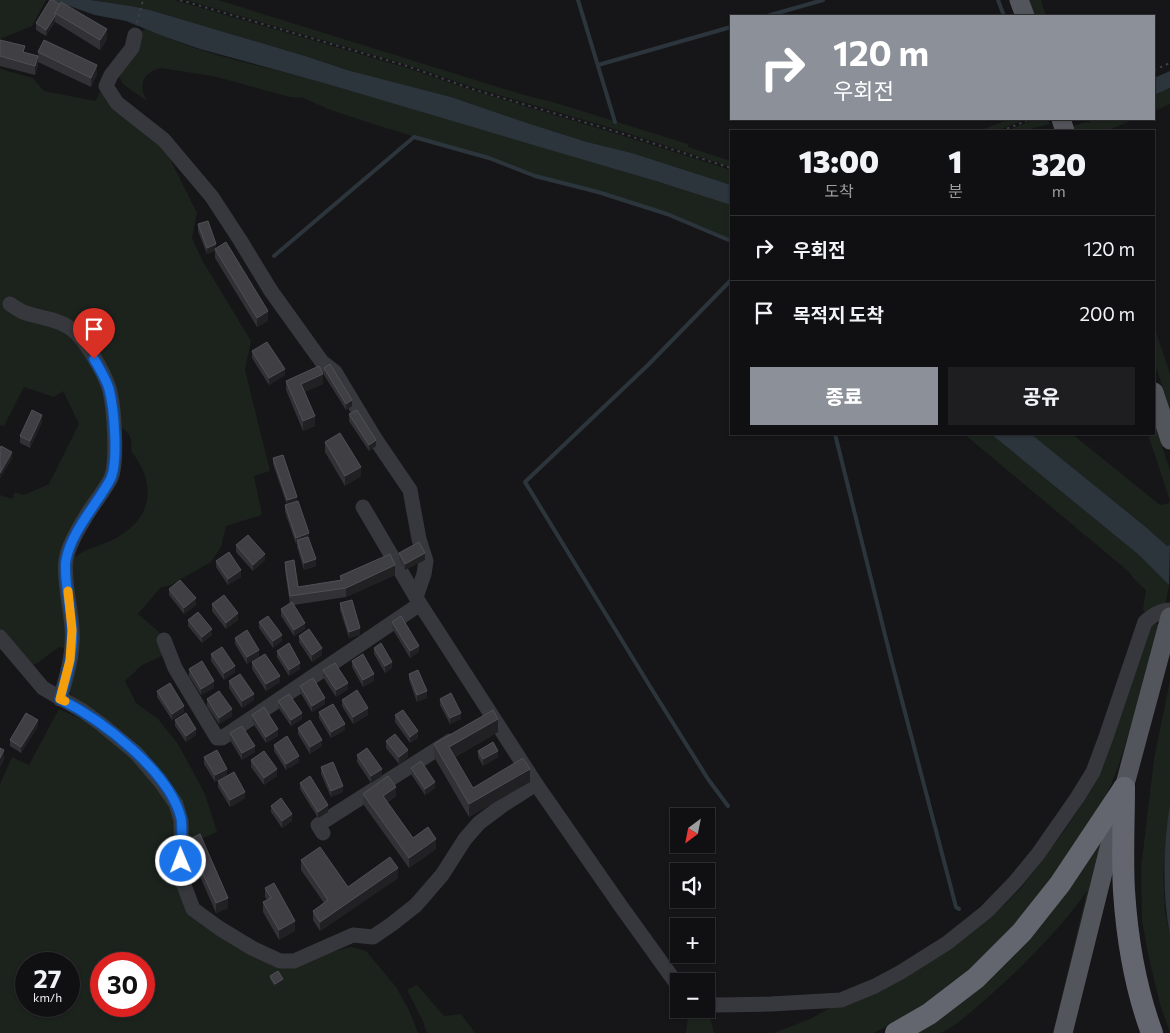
<!DOCTYPE html>
<html lang="ko">
<head>
<meta charset="utf-8">
<style>
  body { margin:0; font-family:Commissioner,"Noto Sans KR",sans-serif; background:#1e1e20; color:#f1f3f6; height:100vh; display:flex; flex-direction:column; font-size:19px; white-space:nowrap }
  * { box-sizing:border-box; margin:0 }
  p { font-size:16px; color:#9c9d9f }
  .icon { flex:none; width:28px; height:28px; fill:none; stroke:currentColor; stroke-width:2; stroke-linecap:round; stroke-linejoin:round }
  .map { position:relative; flex:1; overflow:hidden }
  .panel { position:absolute; left:730px; top:130px; width:425px; height:305px; display:flex; flex-direction:column; background:#101012; border-radius:0px; box-shadow:0 1px 4px #0004,0 0 0 1px #303032 }
  .panel>* { flex:none }
  .guide { position:absolute; left:730px; top:15px; width:425px; height:105px; border-radius:0px; box-shadow:0 1px 4px #0004,0 0 0 1px #303032; background:#8c9099; color:#fff; overflow:hidden }
  .needle { width:32px; rotate:212deg }
  .tools { position:absolute; left:670px; top:808px; display:grid; gap:10px }
  .tools a { display:grid; place-items:center; width:45px; height:45px; border-radius:0px; background:#101012; box-shadow:0 1px 4px #0004,0 0 0 1px #303032; font-size:25px }
  .speed { position:absolute; left:15px; top:952px; display:flex; gap:10px; font-size:25px; font-weight:700; text-align:center }
  .speed>* { display:grid; place-content:center; width:65px; height:65px; border-radius:50%; background:#101012; box-shadow:0 1px 4px #0004,0 0 0 1px #303032; line-height:1 }
  .speed small { font-size:12px; font-weight:400 }
  .speed .limit { border:8px solid #d22; background:#fff; color:#111 }
  .pin { position:absolute; display:grid; place-items:center; width:42px; height:42px; color:#fff; margin:-51px -21px; border-radius:50% 50% 50% 0; rotate:-45deg; box-shadow:0 0 5px #0007 }
  .pin .icon { rotate:45deg }
  .me { position:absolute; width:55px; margin:-28px; rotate:359deg; stroke-linejoin:round; filter:drop-shadow(0 0 4px #0008) }
  .turn { display:flex; align-items:center; gap:18px; height:105px; padding:0 20px; font-size:22px }
  .turn .icon { width:65px; height:65px; stroke-width:2.5 }
  .turn b { display:block; font-size:35px; line-height:42px }
  .eta { display:flex; justify-content:space-evenly; align-items:center; height:85px; text-align:center }
  .eta b { font-size:30px; font-weight:800; line-height:35px }
  .action { display:flex; gap:10px; margin-top:auto; padding:10px 20px }
  .action a { flex:1; height:58px; border-radius:0px; background:#8c9099; color:#fff; font-size:20px; font-weight:800; line-height:58px; text-align:center }
  .action a+a { background:#1e1e20; color:#f1f3f6 }
  ul { padding:0; list-style:none }
  li { display:flex; align-items:center; gap:15px; height:65px; padding:0 20px; border-top:1px solid #303032 }
  li div { flex:1 }
  li b { display:block; font-size:19px }
  li em { font-style:normal }
  .map>svg:first-child { display:block }
  .green { fill:#1c231d; fill-rule:evenodd }
  .water { fill:#2c353c }
  .lines { fill:none; stroke-linecap:round; stroke-linejoin:round }
  .stream { stroke:#2c353c; stroke-width:4 }
  .path { stroke:#3d3f44; stroke-width:2; stroke-dasharray:2.5 4; stroke-linecap:butt }
  .minor { stroke:#37383d; stroke-width:15 }
  .major { stroke:#53555c; stroke-width:19 }
  .highway { stroke:#63666e; stroke-width:22 }
  .wall { fill:#323236 }
  .shaded-wall { fill:#212124 }
  .building { fill:#3f3f44; stroke:#4f5156 }
  .route-casing { stroke:#114b97; stroke-width:12 }
  .route { stroke:#1a73e8; stroke-width:9 }
  .slow { stroke:#f59e0b; stroke-width:9 }
</style>
</head>
<body>
<div class="map">
<svg width="1170" height="1033" viewBox="0 0 1170 1033">
  <rect width="100%" height="100%" fill="#161618"/>
  <!-- green -->
  <g class="green">
    <polygon points="0,0 46,0 32,26 0,39"/>
    <polygon points="91,0 174,0 407,68 471,90 614,133 731,170 731,185 632,153 587,142 527,123 451,97 347,70 305,56 150,10 126,5"/>
    <polygon points="186,0 218,0 524,95 556,103 688,144 688,147 731,161 731,167 615,129 472,87 408,65"/>
    <polygon points="1027,0 1041,0 1046,16 1033,16"/>
    <path d="M147 28C203 57 268 66 328 84 463 124 598 162 731 205V240L667 214 598 192 535 175 489 157 425 140 367 122 328 109 304 98 290 97 213 76 160 68C142 73 138 86 147 101L123 84 119 77 140 32Z"/>
    <path d="M0 69 33 78 44 91 95 101 101 91 140 128 163 145 197 213 192 238 202 260 251 341 245 370 270 471 254 476 262 515 226 526 221 547 211 562 169 586 161 587 138 614 159 632 164 655 142 665 125 681 136 703 158 719 178 744 205 794 217 832 187 845C187 832 188 819 183 807 166 772 134 744 102 721 92 714 76 706 71 694 66 682 72 672 74 660 78 627 71 594 69 561 74 557 80 553 86 550 96 546 108 543 118 537 154 515 156 483 131 451 135 429 119 432 117 418 115 408 115 397 112 387 107 367 82 328 63 320 46 313 28 311 12 301L10 306 22 313 41 318 70 330 85 347 107 388 113 435 112 467 109 478 78 528 68 546 64 560 71 630 69 649 59 647 39 662 29 667 0 632V495L12 499 15 492 24 495 49 484 79 424 63 391 54 397 24 387 4 426 0 425Z"/>
    <polygon points="1170,88 1170,104 1154,111 1154,95"/>
    <polygon points="1010,119 1026,119 996,131 979,131"/>
    <polygon points="1036,119 1046,119 1050,124 1033,128 1028,131 1006,131"/>
    <polygon points="1096,119 1135,119 1106,131 1075,131 1073,126 1086,122 1090,123 1090,121"/>
    <polygon points="1154,326 1170,374 1170,409 1154,362"/>
    <polygon points="1154,423 1170,470 1170,501 1148,434 1154,434"/>
    <polygon points="964,434 991,434 1139,555 1169,585 1165,606 1146,614 1143,609 1146,590 1135,580 1128,571"/>
    <polygon points="1031,434 1072,434 1160,505 1167,504 1170,501 1170,545 1167,546 1147,528"/>
    <polygon points="1155,623 1160,625 1136,711 1118,767 1106,797 1040,900 972,968 917,1009 896,1022 873,1033 774,1033 810,1019 975,929 1005,904 1021,888 1067,827 1091,790 1102,769 1149,626"/>
    <polygon points="1170,681 1170,804 1163,874 1165,912 1170,936 1170,1033 1160,1004 1149,958 1142,921 1141,869 1154,759"/>
    <path d="M59 709 97 726 131 755 170 805 177 821 183 899 283 965 351 947 366 951 396 987 409 1010 418 1033H0V784L12 757 29 765ZM26 964H69V1006H26ZM101 964H144V1006H101Z"/>
    <path d="M1105 825 1058 1033H1053L1087 891C1055 936 1013 976 971 1012 964 1018 948 1031 940 1033 930 1033 919 1033 909 1033L939 1015Z"/>
    <polygon points="417,985 444,1016 461,1014 475,1033 427,1033 423,1021 407,990"/>
    <polygon points="691,1013 709,1013 714,1033 686,1033 688,1017"/>
  </g>
  <!-- water -->
  <g class="water">
    <polygon points="52,0 91,0 131,6 150,10 305,56 347,70 451,97 527,123 587,142 632,153 731,185 731,205 659,182 324,83 200,49 163,36 126,21 95,15"/>
    <polygon points="1170,71 1170,88 1154,95 1154,78"/>
    <polygon points="991,434 1031,434 1147,528 1167,546 1170,545 1169,585 1139,555"/>
    <path d="M1170 804V936C1162 893 1163 848 1170 804Z"/>
  </g>
  <g class="lines">
    <!-- stream -->
    <g class="stream">
      <polyline points="578,0 615,122"/>
      <polyline points="998,0 1004,16"/>
      <polyline points="767,16 823,0"/>
      <polyline points="598,65 731,27"/>
      <polyline points="274,256 414,137 489,158 535,176 598,192 667,214 731,241"/>
      <polyline points="835,434 891,659 956,907 959,909"/>
      <polyline points="728,806 708,779 651,688 525,482 648,365 731,280"/>
    </g>
    <!-- path -->
    <g class="path">
      <polyline points="180,0 407,66 472,89 614,131 731,168"/>
      <polyline points="137,23 143,0"/>
      <polyline points="1154,70 1170,63"/>
      <polyline points="1001,131 1031,119"/>
    </g>
    <!-- minor -->
    <g class="minor">
      <polyline points="135,35 132,48 111,75 106,86 117,103 164,140 212,197 240,240 271,291 322,362 335,372 376,440 410,490 419,539 426,561 424,574 416,597"/>
      <path d="M10 304C14 307 19 310 23 312 39 318 56 318 70 328 84 337 104 372 109 388 114 405 118 461 111 478 108 484 103 491 99 497 88 512 68 543 66 560 63 579 71 609 72 628 74 652 67 676 60 699"/>
      <polyline points="363,507 420,604 536,784 620,905 679,987"/>
      <polyline points="0,637 43,688 83,711 101,724 136,753 160,781 176,804 181,821 182,880 193,909 219,928 252,948 280,961 294,961 353,935 373,937 392,924 416,905 442,875 465,839 479,823 503,805 536,784"/>
      <polyline points="164,640 175,668 217,738 222,738 420,604"/>
      <polyline points="323,833 318,825 450,741"/>
      <path d="M706 1003 718 1005 771 1004 841 1000 875 986 901 972 947 943 986 912 1015 882 1038 854 1077 798 1093 772 1106 737 1145 622C1153 615 1159 611 1170 610"/>
    </g>
    <!-- major -->
    <g class="major">
      <polyline points="1019,0 1025,16"/>
      <polyline points="1061,119 1065,131"/>
      <polyline points="1154,392 1170,440"/>
      <polyline points="1063,1033 1124,788 1170,617"/>
    </g>
    <!-- highway -->
    <g class="highway">
      <path d="M1124 788C1124 822 1122 857 1124 891 1127 937 1136 990 1152 1033"/>
      <polyline points="896,1033 929,1014 976,978 1022,932 1060,884 1124,788"/>
    </g>
  </g>
  <!-- wall -->
  <g class="wall">
    <polygon points="50,0 107,39 100,50 55,22 46,36 36,30 36,23"/>
    <polygon points="0,40 25,53 38,66 35,75 0,66"/>
    <polygon points="38,52 97,74 91,87 38,62"/>
    <polygon points="198,224 216,248 268,321 257,327 215,258 215,251 207,254 198,231"/>
    <polygon points="252,351 285,375 269,385 252,358"/>
    <polygon points="324,368 352,406 346,410 324,375"/>
    <polygon points="286,381 323,384 304,392 315,426 303,431 286,390"/>
    <polygon points="349,414 376,446 369,451 349,421"/>
    <polygon points="42,422 30,448 20,443 20,436"/>
    <polygon points="325,442 361,476 345,486 325,452"/>
    <polygon points="273,458 297,501 309,539 316,566 304,570 297,547 297,544 296,544 285,512 285,505 287,505 273,464"/>
    <polygon points="236,545 265,560 253,571 236,552"/>
    <polygon points="399,553 425,560 405,570 399,560"/>
    <polygon points="216,561 241,577 228,585 216,567"/>
    <polygon points="285,562 298,587 340,580 340,576 395,575 346,597 294,605 305,629 294,636 281,616 281,609 290,604 285,571"/>
    <polygon points="169,589 196,605 184,614 169,595"/>
    <polygon points="340,603 360,635 349,638 340,610"/>
    <polygon points="212,604 238,620 226,629 212,611"/>
    <polygon points="188,620 212,635 202,643 188,626"/>
    <polygon points="259,622 282,641 273,648 259,628"/>
    <polygon points="392,622 419,652 410,658 392,628"/>
    <polygon points="299,636 322,655 312,662 299,642"/>
    <polygon points="235,638 259,656 247,664 235,644"/>
    <polygon points="374,648 392,668 385,673 374,654"/>
    <polygon points="277,651 300,669 289,676 277,657"/>
    <polygon points="211,654 235,672 224,680 211,661"/>
    <polygon points="352,661 374,681 363,687 352,667"/>
    <polygon points="252,662 280,682 266,691 252,669"/>
    <polygon points="189,669 214,688 201,695 189,676"/>
    <polygon points="323,670 348,689 336,697 323,677"/>
    <polygon points="409,674 427,698 417,702 409,680"/>
    <polygon points="229,681 254,700 242,708 229,688"/>
    <polygon points="300,686 325,704 312,712 300,692"/>
    <polygon points="157,691 184,712 172,720 157,697"/>
    <polygon points="207,699 232,716 219,724 207,706"/>
    <polygon points="440,699 461,719 450,724 440,705"/>
    <polygon points="342,700 368,715 353,724 342,706"/>
    <polygon points="278,701 302,719 291,726 278,707"/>
    <polygon points="319,712 345,730 331,738 319,718"/>
    <polygon points="252,715 278,736 266,743 252,722"/>
    <polygon points="395,715 418,738 410,743 395,722"/>
    <polygon points="175,720 196,735 186,742 175,726"/>
    <polygon points="38,726 21,753 10,746 10,740"/>
    <polygon points="298,728 322,746 310,754 298,734"/>
    <polygon points="498,732 455,757 473,788 530,782 469,817 434,757 434,744"/>
    <polygon points="230,733 255,752 242,760 230,740"/>
    <polygon points="386,741 408,757 399,764 386,748"/>
    <polygon points="274,745 299,762 286,770 274,751"/>
    <polygon points="478,751 498,757 483,766 478,757"/>
    <polygon points="357,755 382,776 371,783 357,762"/>
    <polygon points="204,757 227,775 215,782 204,764"/>
    <polygon points="251,760 277,776 264,785 251,767"/>
    <polygon points="321,767 343,792 331,797 321,774"/>
    <polygon points="411,768 435,788 425,795 411,774"/>
    <polygon points="218,781 245,798 230,807 218,787"/>
    <polygon points="300,783 328,812 318,818 300,789"/>
    <polygon points="363,794 396,796 387,803 413,838 436,849 409,868 363,804"/>
    <polygon points="271,806 292,821 282,828 271,812"/>
    <polygon points="188,840 228,908 216,913 188,849"/>
    <polygon points="301,860 348,887 398,878 320,931 313,920 313,911 324,903 301,870"/>
    <polygon points="265,888 295,931 279,940 263,912 263,902 267,900 265,897"/>
    <polygon points="270,976 283,982 275,987 270,979"/>
  </g>
  <!-- shaded-wall -->
  <g class="shaded-wall">
    <polygon points="55,16 55,22 46,36 46,30"/>
    <polygon points="107,29 107,39 100,50 100,40"/>
    <polygon points="38,56 38,66 35,75 35,66"/>
    <polygon points="97,65 97,74 91,87 91,78"/>
    <polygon points="216,244 216,250 215,249 215,251 207,254 207,248"/>
    <polygon points="268,311 268,321 257,327 257,318"/>
    <polygon points="285,369 285,375 269,385 269,378"/>
    <polygon points="323,374 323,384 301,393 301,384"/>
    <polygon points="352,400 352,406 346,410 346,404"/>
    <polygon points="42,415 42,422 30,448 30,441"/>
    <polygon points="315,416 315,426 303,431 303,421"/>
    <polygon points="376,440 376,446 369,451 369,445"/>
    <polygon points="12,452 12,459 0,479 0,473"/>
    <polygon points="361,467 361,476 345,486 345,476"/>
    <polygon points="297,497 297,503 287,507 287,500"/>
    <polygon points="309,533 309,540 297,540 297,544 296,544 296,538"/>
    <polygon points="425,553 425,560 405,570 405,564"/>
    <polygon points="265,554 265,560 253,571 253,565"/>
    <polygon points="316,559 316,566 304,570 304,563"/>
    <polygon points="395,565 395,575 346,597 346,588"/>
    <polygon points="241,570 241,577 228,585 228,579"/>
    <polygon points="196,598 196,605 184,614 184,608"/>
    <polygon points="238,613 238,620 226,629 226,623"/>
    <polygon points="305,623 305,629 294,636 294,630"/>
    <polygon points="360,628 360,635 349,638 349,632"/>
    <polygon points="212,629 212,635 202,643 202,637"/>
    <polygon points="282,635 282,641 273,648 273,641"/>
    <polygon points="419,646 419,652 410,658 410,651"/>
    <polygon points="322,648 322,655 312,662 312,655"/>
    <polygon points="259,650 259,656 247,664 247,657"/>
    <polygon points="392,662 392,668 385,673 385,666"/>
    <polygon points="300,663 300,669 289,676 289,670"/>
    <polygon points="235,666 235,672 224,680 224,673"/>
    <polygon points="374,674 374,681 363,687 363,680"/>
    <polygon points="280,676 280,682 266,691 266,684"/>
    <polygon points="214,681 214,688 201,695 201,689"/>
    <polygon points="348,683 348,689 336,697 336,690"/>
    <polygon points="427,691 427,698 417,702 417,695"/>
    <polygon points="254,694 254,700 242,708 242,701"/>
    <polygon points="325,698 325,704 312,712 312,706"/>
    <polygon points="184,706 184,712 172,720 172,714"/>
    <polygon points="368,708 368,715 353,724 353,717"/>
    <polygon points="232,709 232,716 219,724 219,718"/>
    <polygon points="302,713 302,719 291,726 291,720"/>
    <polygon points="461,713 461,719 450,724 450,718"/>
    <polygon points="498,719 498,732 449,760 449,747"/>
    <polygon points="38,720 38,726 21,753 21,747"/>
    <polygon points="345,724 345,730 331,738 331,732"/>
    <polygon points="196,729 196,735 186,742 186,736"/>
    <polygon points="278,729 278,736 266,743 266,737"/>
    <polygon points="418,731 418,738 410,743 410,737"/>
    <polygon points="322,740 322,746 310,754 310,747"/>
    <polygon points="255,746 255,752 242,760 242,753"/>
    <polygon points="4,750 4,760 0,768 0,758"/>
    <polygon points="408,750 408,757 399,764 399,757"/>
    <polygon points="498,751 498,757 483,766 483,759"/>
    <polygon points="299,756 299,762 286,770 286,764"/>
    <polygon points="227,769 227,775 215,782 215,775"/>
    <polygon points="277,769 277,776 264,785 264,778"/>
    <polygon points="382,769 382,776 371,783 371,776"/>
    <polygon points="530,769 530,782 469,817 469,804"/>
    <polygon points="435,782 435,788 425,795 425,789"/>
    <polygon points="343,786 343,792 331,797 331,791"/>
    <polygon points="396,787 396,796 383,806 383,796"/>
    <polygon points="245,792 245,798 230,807 230,800"/>
    <polygon points="328,805 328,812 318,818 318,812"/>
    <polygon points="292,814 292,821 282,828 282,821"/>
    <polygon points="436,839 436,849 409,868 409,858"/>
    <polygon points="398,868 398,878 320,931 320,922"/>
    <polygon points="228,898 228,908 216,913 216,903"/>
    <polygon points="295,921 295,931 279,940 279,930"/>
    <polygon points="283,979 283,982 275,987 275,984"/>
  </g>
  <!-- building -->
  <g class="building">
    <polygon points="50,0 53,0 60,4 55,13 55,16 46,30 36,23"/>
    <polygon points="61,2 107,29 100,40 55,13"/>
    <polygon points="0,40 25,46 23,52 38,56 35,66 0,56"/>
    <polygon points="44,40 97,65 91,78 38,52"/>
    <polygon points="208,221 216,244 207,248 198,224"/>
    <polygon points="226,242 268,311 257,318 215,249"/>
    <polygon points="267,342 285,369 269,378 252,351"/>
    <polygon points="330,364 352,400 346,404 324,368"/>
    <polygon points="319,366 323,374 301,384 315,416 303,421 286,381"/>
    <polygon points="32,410 42,415 30,441 20,436"/>
    <polygon points="357,410 376,440 369,445 349,414"/>
    <polygon points="340,433 361,467 345,476 325,442"/>
    <polygon points="1,446 12,452 0,473 0,449"/>
    <polygon points="283,455 297,497 287,500 273,458"/>
    <polygon points="298,501 309,533 296,538 285,505"/>
    <polygon points="248,535 265,554 253,565 236,545"/>
    <polygon points="308,537 316,559 304,563 297,540"/>
    <polygon points="419,542 425,553 405,564 399,553"/>
    <polygon points="229,552 241,570 228,579 216,561"/>
    <polygon points="390,554 395,565 346,588 290,596 285,562 294,560 298,587 342,580 340,576"/>
    <polygon points="180,580 196,598 184,608 169,589"/>
    <polygon points="224,595 238,613 226,623 212,604"/>
    <polygon points="352,600 360,628 349,632 340,603"/>
    <polygon points="292,602 305,623 294,630 281,609"/>
    <polygon points="198,612 212,629 202,637 188,620"/>
    <polygon points="268,616 282,635 273,641 259,622"/>
    <polygon points="401,616 419,646 410,651 392,622"/>
    <polygon points="309,629 322,648 312,655 299,636"/>
    <polygon points="247,630 259,650 247,657 235,638"/>
    <polygon points="289,643 300,663 289,670 277,651"/>
    <polygon points="381,643 392,662 385,666 374,648"/>
    <polygon points="222,647 235,666 224,673 211,654"/>
    <polygon points="265,654 280,676 266,684 252,662"/>
    <polygon points="363,654 374,674 363,680 352,661"/>
    <polygon points="202,661 214,681 201,689 189,669"/>
    <polygon points="335,663 348,683 336,690 323,670"/>
    <polygon points="418,670 427,691 417,695 409,674"/>
    <polygon points="240,674 254,694 242,701 229,681"/>
    <polygon points="313,678 325,698 312,706 300,686"/>
    <polygon points="170,683 184,706 172,714 157,691"/>
    <polygon points="357,690 368,708 353,717 342,700"/>
    <polygon points="219,691 232,709 219,718 207,699"/>
    <polygon points="451,693 461,713 450,718 440,699"/>
    <polygon points="289,694 302,713 291,720 278,701"/>
    <polygon points="333,704 345,724 331,732 319,712"/>
    <polygon points="264,707 278,729 266,737 252,715"/>
    <polygon points="403,710 418,731 410,737 395,715"/>
    <polygon points="493,710 498,719 449,747 473,788 523,758 530,769 469,804 434,744"/>
    <polygon points="26,713 38,720 21,747 10,740"/>
    <polygon points="186,713 196,729 186,736 175,720"/>
    <polygon points="310,720 322,740 310,747 298,728"/>
    <polygon points="242,726 255,746 242,753 230,733"/>
    <polygon points="395,734 408,750 399,757 386,741"/>
    <polygon points="287,736 299,756 286,764 274,745"/>
    <polygon points="493,742 498,751 483,759 478,751"/>
    <polygon points="0,748 4,750 0,758"/>
    <polygon points="367,748 382,769 371,776 357,755"/>
    <polygon points="217,750 227,769 215,775 204,757"/>
    <polygon points="264,751 277,769 264,778 251,760"/>
    <polygon points="421,761 435,782 425,789 411,768"/>
    <polygon points="333,762 343,786 331,791 321,767"/>
    <polygon points="234,772 245,792 230,800 218,781"/>
    <polygon points="310,776 328,805 318,812 300,783"/>
    <polygon points="388,776 396,787 383,796 413,838 428,827 436,839 409,858 363,794"/>
    <polygon points="281,798 292,814 282,821 271,806"/>
    <polygon points="200,834 228,898 216,903 188,840"/>
    <polygon points="320,847 348,887 390,857 398,868 320,922 313,911 328,900 301,860"/>
    <polygon points="274,883 295,921 279,930 263,902 271,898 265,888"/>
    <polygon points="278,971 283,979 275,984 270,976"/>
  </g>
  <g class="lines">
    <!-- route casing -->
    <g class="route-casing">
      <path id="route" d="M94 359C99 368 106 379 109 389 114 408 119 463 110 480 97 504 71 532 66 560 63 576 71 610 72 628 74 652 67 676 60 699 102 720 169 771 181 818 183 830 181 849 181 861"/>
    </g>
    <!-- route -->
    <use href="#route" class="route"/>
    <!-- slow -->
    <polyline class="slow" points="65,701 60,699 70,660 72,630 68,591"/>
  </g>
</svg>
<div class="tools">
<a><svg class="needle" viewBox="-14 -14 28 28"><path d="M0-13l5 13h-10z" fill="#e53935"/><path d="M0 13l5-13h-10z" fill="#9c9d9f"/></svg></a>
<a><svg class="icon" aria-label="sound" viewBox="0 0 24 24"><path d="M4 9h4l5-4v14l-5-4H4zM17 9q2 3 0 6"/></svg></a>
<a>+</a>
<a>−</a>
</div>
<div class="speed"><div>27<small>km/h</small></div><div class="limit">30</div></div>
<div class="pin" style="left:94px;top:359px;background:#d93025"><svg class="icon" aria-label="arrive" viewBox="0 0 24 24"><path d="M6 21V4h12l-3 4 3 4H6"/></svg></div>
<svg class="me" style="left:181px;top:861px" viewBox="-20 -20 40 40"><circle r="17" fill="#1a73e8" stroke="#fff" stroke-width="3"/><path d="M0-11L8 9 0 5-8 9z" fill="#fff"/></svg>
<div class="guide">
<div class="turn"><svg class="icon" aria-label="right" viewBox="0 0 24 24"><path d="M7 20v-9h11M14 6l5 5-5 5"/></svg><div><b>120 m</b>우회전</div></div>
</div>
<section class="panel">
<div class="eta">
<div><b>13:00</b><p>도착</p></div>
<div><b>1</b><p>분</p></div>
<div><b>320</b><p>m</p></div>
</div>
<ul>
<li><svg class="icon" aria-label="right" viewBox="0 0 24 24"><path d="M7 20v-9h11M14 6l5 5-5 5"/></svg><div><b>우회전</b></div><em>120 m</em></li>
<li><svg class="icon" aria-label="arrive" viewBox="0 0 24 24"><path d="M6 21V4h12l-3 4 3 4H6"/></svg><div><b>목적지 도착</b></div><em>200 m</em></li>
</ul>
<div class="action"><a>종료</a><a>공유</a></div>
</section>
</div>
</body>
</html>
